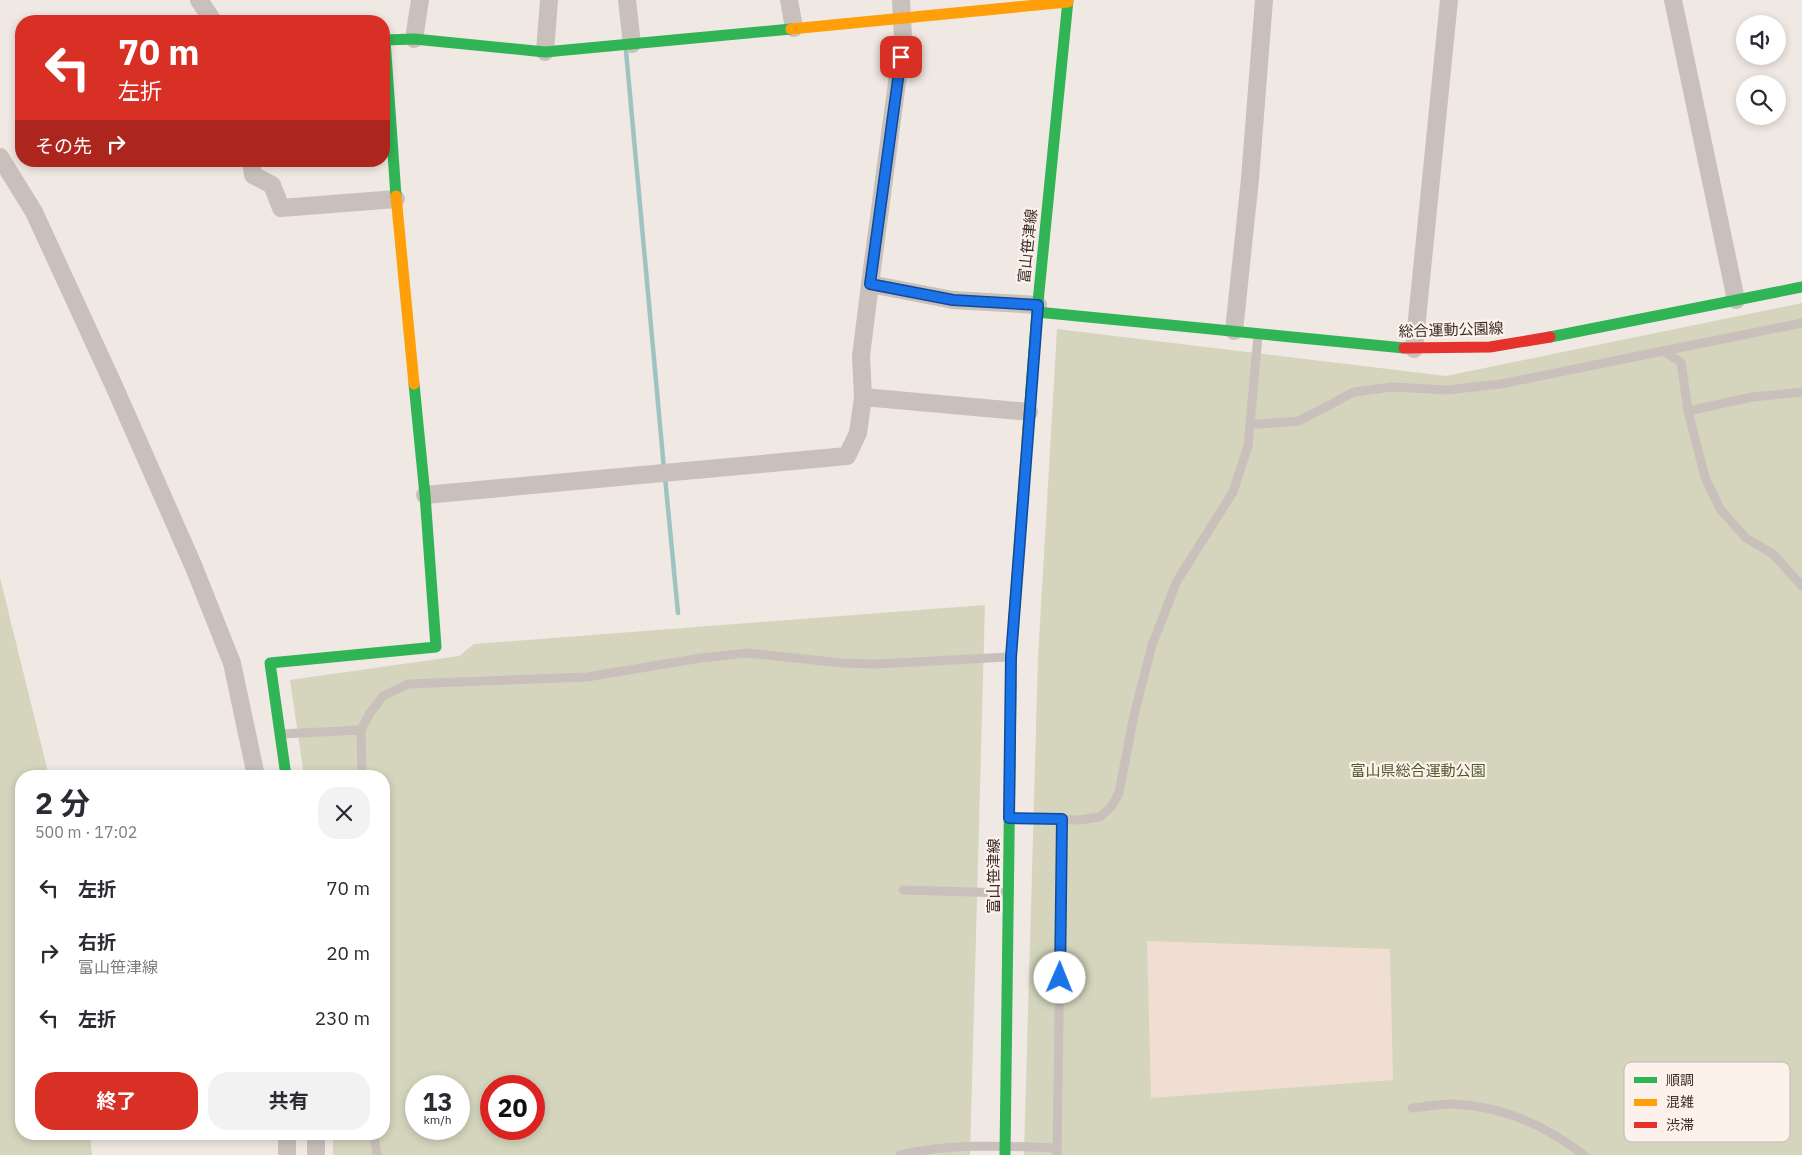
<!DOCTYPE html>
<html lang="ja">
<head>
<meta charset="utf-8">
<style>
  body { margin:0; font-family:"IBM Plex Sans","Noto Sans JP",sans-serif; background:#f2f2f3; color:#2b2b33; height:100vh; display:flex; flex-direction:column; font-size:19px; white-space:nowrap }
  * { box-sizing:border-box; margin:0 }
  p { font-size:16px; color:#7c7c81 }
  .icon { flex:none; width:28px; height:28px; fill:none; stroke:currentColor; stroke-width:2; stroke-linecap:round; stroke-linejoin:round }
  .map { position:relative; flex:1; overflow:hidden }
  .sheet { position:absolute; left:15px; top:770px; width:375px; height:370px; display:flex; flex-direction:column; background:#fff; border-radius:20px; box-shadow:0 2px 8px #0003 }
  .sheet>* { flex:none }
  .banner { position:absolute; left:15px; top:15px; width:375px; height:152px; border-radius:20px; box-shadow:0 2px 8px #0003; background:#d93025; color:#fff; overflow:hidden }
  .controls { position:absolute; left:1736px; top:15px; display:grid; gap:10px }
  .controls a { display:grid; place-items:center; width:50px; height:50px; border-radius:50%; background:#fff; box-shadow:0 2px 8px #0003; font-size:25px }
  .speed { position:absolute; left:405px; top:1075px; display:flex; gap:10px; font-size:25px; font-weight:700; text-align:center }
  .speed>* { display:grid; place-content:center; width:65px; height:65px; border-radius:50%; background:#fff; box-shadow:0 2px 8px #0003; line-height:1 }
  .speed small { font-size:12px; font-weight:400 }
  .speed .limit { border:8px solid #d22; background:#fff; color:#111 }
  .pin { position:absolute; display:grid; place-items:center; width:42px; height:42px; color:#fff; margin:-21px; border-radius:10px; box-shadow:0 2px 8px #0006 }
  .me { position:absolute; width:55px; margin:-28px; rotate:1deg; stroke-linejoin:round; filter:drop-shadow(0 0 4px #0008) }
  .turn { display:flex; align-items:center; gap:18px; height:105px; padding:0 20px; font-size:22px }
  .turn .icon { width:65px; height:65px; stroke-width:2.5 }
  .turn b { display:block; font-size:35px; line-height:42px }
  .then { display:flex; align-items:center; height:48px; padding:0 20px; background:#0003; gap:10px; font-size:19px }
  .round { display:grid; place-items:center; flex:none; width:52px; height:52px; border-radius:20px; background:#f2f2f3 }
  .headline { display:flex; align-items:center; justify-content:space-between; height:85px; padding:0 20px }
  h1 { font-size:30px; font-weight:700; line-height:38px }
  .button { display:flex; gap:10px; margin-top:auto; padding:10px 20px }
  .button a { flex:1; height:58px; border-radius:20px; background:#d93025; color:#fff; font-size:20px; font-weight:700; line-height:58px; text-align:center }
  .button a+a { background:#f2f2f3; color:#2b2b33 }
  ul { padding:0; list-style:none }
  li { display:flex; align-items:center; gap:15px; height:65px; padding:0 20px }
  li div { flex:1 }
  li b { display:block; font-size:19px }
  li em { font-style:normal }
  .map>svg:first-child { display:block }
  .green { fill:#d4d5bc; fill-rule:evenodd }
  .plaza { fill:#efded1 }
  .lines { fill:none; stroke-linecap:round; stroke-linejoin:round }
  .stream { stroke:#9dc4c0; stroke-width:4.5 }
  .lane { stroke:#c9c0bc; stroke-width:9 }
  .street { stroke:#c9c0bc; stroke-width:18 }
  .fast { stroke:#30b455; stroke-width:11 }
  .slow { stroke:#ff9f0a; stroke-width:11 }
  .jam { stroke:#e5322d; stroke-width:11 }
  .route-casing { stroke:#114b97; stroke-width:12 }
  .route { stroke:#1a73e8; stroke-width:9 }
  .labels { text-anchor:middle; stroke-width:4.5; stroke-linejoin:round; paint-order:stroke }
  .street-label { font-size:15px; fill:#3b2c29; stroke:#fcf2eb }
  .park-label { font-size:15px; fill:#4f5c2a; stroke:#fcf2eb }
  .key { fill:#fcf2eb; stroke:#c2b7b1; stroke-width:1 }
  .key-label { font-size:14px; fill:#3b2c29 }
</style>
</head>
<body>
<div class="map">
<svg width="1802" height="1155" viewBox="0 0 1802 1155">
  <rect width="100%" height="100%" fill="#f0e8e3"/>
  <!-- green -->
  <g class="green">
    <polygon points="1802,303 1802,1155 1024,1155 1038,658 1057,329 1446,376"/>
    <polygon points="0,578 49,776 21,776 21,1134 90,1134 92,1155 0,1155"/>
    <path d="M985 605 970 1155H333V1134H384V776H304L290 680 459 656 474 644ZM416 1086H459V1129H416ZM491 1086H534V1129H491Z"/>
  </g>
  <!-- plaza -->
  <polygon class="plaza" points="1147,941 1390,949 1393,1080 1151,1098"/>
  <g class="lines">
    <!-- stream -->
    <g class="stream">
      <polyline points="626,51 664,469"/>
      <polyline points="665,477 678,613"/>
    </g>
    <!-- lane -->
    <g class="lane">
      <polyline points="1663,351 1802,323"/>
      <polyline points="1688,411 1752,397 1802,392"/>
      <polyline points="1250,423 1261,424 1299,421 1354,392 1392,387 1447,390 1501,384 1663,351 1681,362 1688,411 1705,477 1720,509 1746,538 1773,554 1802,586"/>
      <polyline points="281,734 361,730"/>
      <polyline points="362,776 361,730 370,713 383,696 408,684 587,677 701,658 747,653 842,663 877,664 1008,657"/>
      <polyline points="1011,818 1079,820 1100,817 1111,807 1119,793 1134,715 1152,645 1177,581 1233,492 1248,446 1258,336"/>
      <polyline points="903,890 1006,893"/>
      <path d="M1412 1108C1426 1107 1441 1103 1454 1104 1505 1107 1544 1125 1584 1155"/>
      <polyline points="374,1134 377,1155"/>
      <path d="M900 1155C950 1143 1005 1146 1057 1148"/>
      <polyline points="1057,1155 1062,819"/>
    </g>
    <!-- street -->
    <g class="street">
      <polyline points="199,0 213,21"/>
      <polyline points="627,0 632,44"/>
      <polyline points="789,0 794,28"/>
      <polyline points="1673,0 1736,300"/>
      <polyline points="414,39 420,0"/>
      <polyline points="545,52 549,0"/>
      <polyline points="0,157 34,212 114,386 193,565 232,663 256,776"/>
      <polyline points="251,161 253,175 272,185 281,208 396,199"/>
      <polyline points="870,284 903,38 901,0"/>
      <polyline points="1234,331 1250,179 1264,0"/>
      <polyline points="1414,349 1449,0"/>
      <polyline points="863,397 861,356 870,284 953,300 1038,305"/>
      <polyline points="425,495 847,456 858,433 863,397 1029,412"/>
      <polyline points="287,1134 287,1155"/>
      <polyline points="316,1155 316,1134"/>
    </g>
    <!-- fast -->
    <g class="fast">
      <polyline points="396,196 385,40 414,39 545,52 791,29"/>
      <polyline points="1037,312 1404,348"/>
      <polyline points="1550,337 1802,287"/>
      <polyline points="1028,428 1037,312 1068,0"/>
      <polyline points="286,776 270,663 436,647 425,495 414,384"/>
      <polyline points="1005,1155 1011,684"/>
    </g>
    <!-- slow -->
    <g class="slow">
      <polyline points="791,29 1068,2"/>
      <polyline points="396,196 414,384"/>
      <polyline points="1011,684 1011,657 1028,428"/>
    </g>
    <!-- jam -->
    <polyline class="jam" points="1404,348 1490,347 1550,337"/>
  </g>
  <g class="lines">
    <!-- route casing -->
    <g class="route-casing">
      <polyline id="route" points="901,57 870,284 953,300 1038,305 1011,657 1009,818 1062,819 1060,978"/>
    </g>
    <!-- route -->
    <use href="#route" class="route"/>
  </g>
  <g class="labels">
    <!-- street labels -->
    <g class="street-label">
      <text transform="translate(1028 246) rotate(-84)" y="5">富山笹津線</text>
      <text transform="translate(1451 330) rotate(-2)" y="5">総合運動公園線</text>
      <text transform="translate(994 876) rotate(-90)" y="5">富山笹津線</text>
    </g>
    <!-- park labels -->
    <g class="park-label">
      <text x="1418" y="776">富山県総合運動公園</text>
    </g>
  </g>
  <!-- legend -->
  <rect x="1624" y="1062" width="166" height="80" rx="8" class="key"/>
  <rect x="1634" y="1077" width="23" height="6" fill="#30b455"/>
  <rect x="1634" y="1099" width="23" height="7" fill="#ff9f0a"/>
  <rect x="1634" y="1122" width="23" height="6" fill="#e5322d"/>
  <g class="key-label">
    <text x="1666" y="1085">順調</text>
    <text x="1666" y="1107">混雑</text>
    <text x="1666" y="1130">渋滞</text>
  </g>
</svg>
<div class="controls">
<a><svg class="icon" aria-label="sound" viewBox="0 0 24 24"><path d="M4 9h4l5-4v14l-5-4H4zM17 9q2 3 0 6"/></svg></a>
<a><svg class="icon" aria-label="search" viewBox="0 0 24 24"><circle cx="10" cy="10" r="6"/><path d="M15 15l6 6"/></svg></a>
</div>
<div class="speed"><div>13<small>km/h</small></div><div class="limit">20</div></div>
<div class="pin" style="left:901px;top:57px;background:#d93025"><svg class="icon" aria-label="arrive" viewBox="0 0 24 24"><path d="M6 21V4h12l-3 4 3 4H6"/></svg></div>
<svg class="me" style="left:1060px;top:978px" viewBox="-20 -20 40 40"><circle r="19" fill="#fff"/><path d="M0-13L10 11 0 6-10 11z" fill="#1a73e8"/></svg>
<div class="banner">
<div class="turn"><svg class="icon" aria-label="left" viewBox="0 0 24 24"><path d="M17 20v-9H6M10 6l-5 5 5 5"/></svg><div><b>70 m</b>左折</div></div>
<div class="then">その先<svg class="icon" aria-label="right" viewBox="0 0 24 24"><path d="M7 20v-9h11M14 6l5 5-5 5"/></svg></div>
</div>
<section class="sheet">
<div class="headline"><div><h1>2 分</h1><p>500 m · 17:02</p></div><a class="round"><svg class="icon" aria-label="close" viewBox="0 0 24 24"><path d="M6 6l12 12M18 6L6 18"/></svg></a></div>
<ul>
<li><svg class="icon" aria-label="left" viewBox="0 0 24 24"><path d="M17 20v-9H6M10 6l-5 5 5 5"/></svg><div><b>左折</b></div><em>70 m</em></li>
<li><svg class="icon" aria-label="right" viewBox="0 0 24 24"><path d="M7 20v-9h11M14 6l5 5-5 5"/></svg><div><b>右折</b><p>富山笹津線</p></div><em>20 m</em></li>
<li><svg class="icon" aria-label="left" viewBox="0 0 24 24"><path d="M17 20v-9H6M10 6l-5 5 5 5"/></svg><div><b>左折</b></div><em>230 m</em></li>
</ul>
<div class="button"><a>終了</a><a>共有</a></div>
</section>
</div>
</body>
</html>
